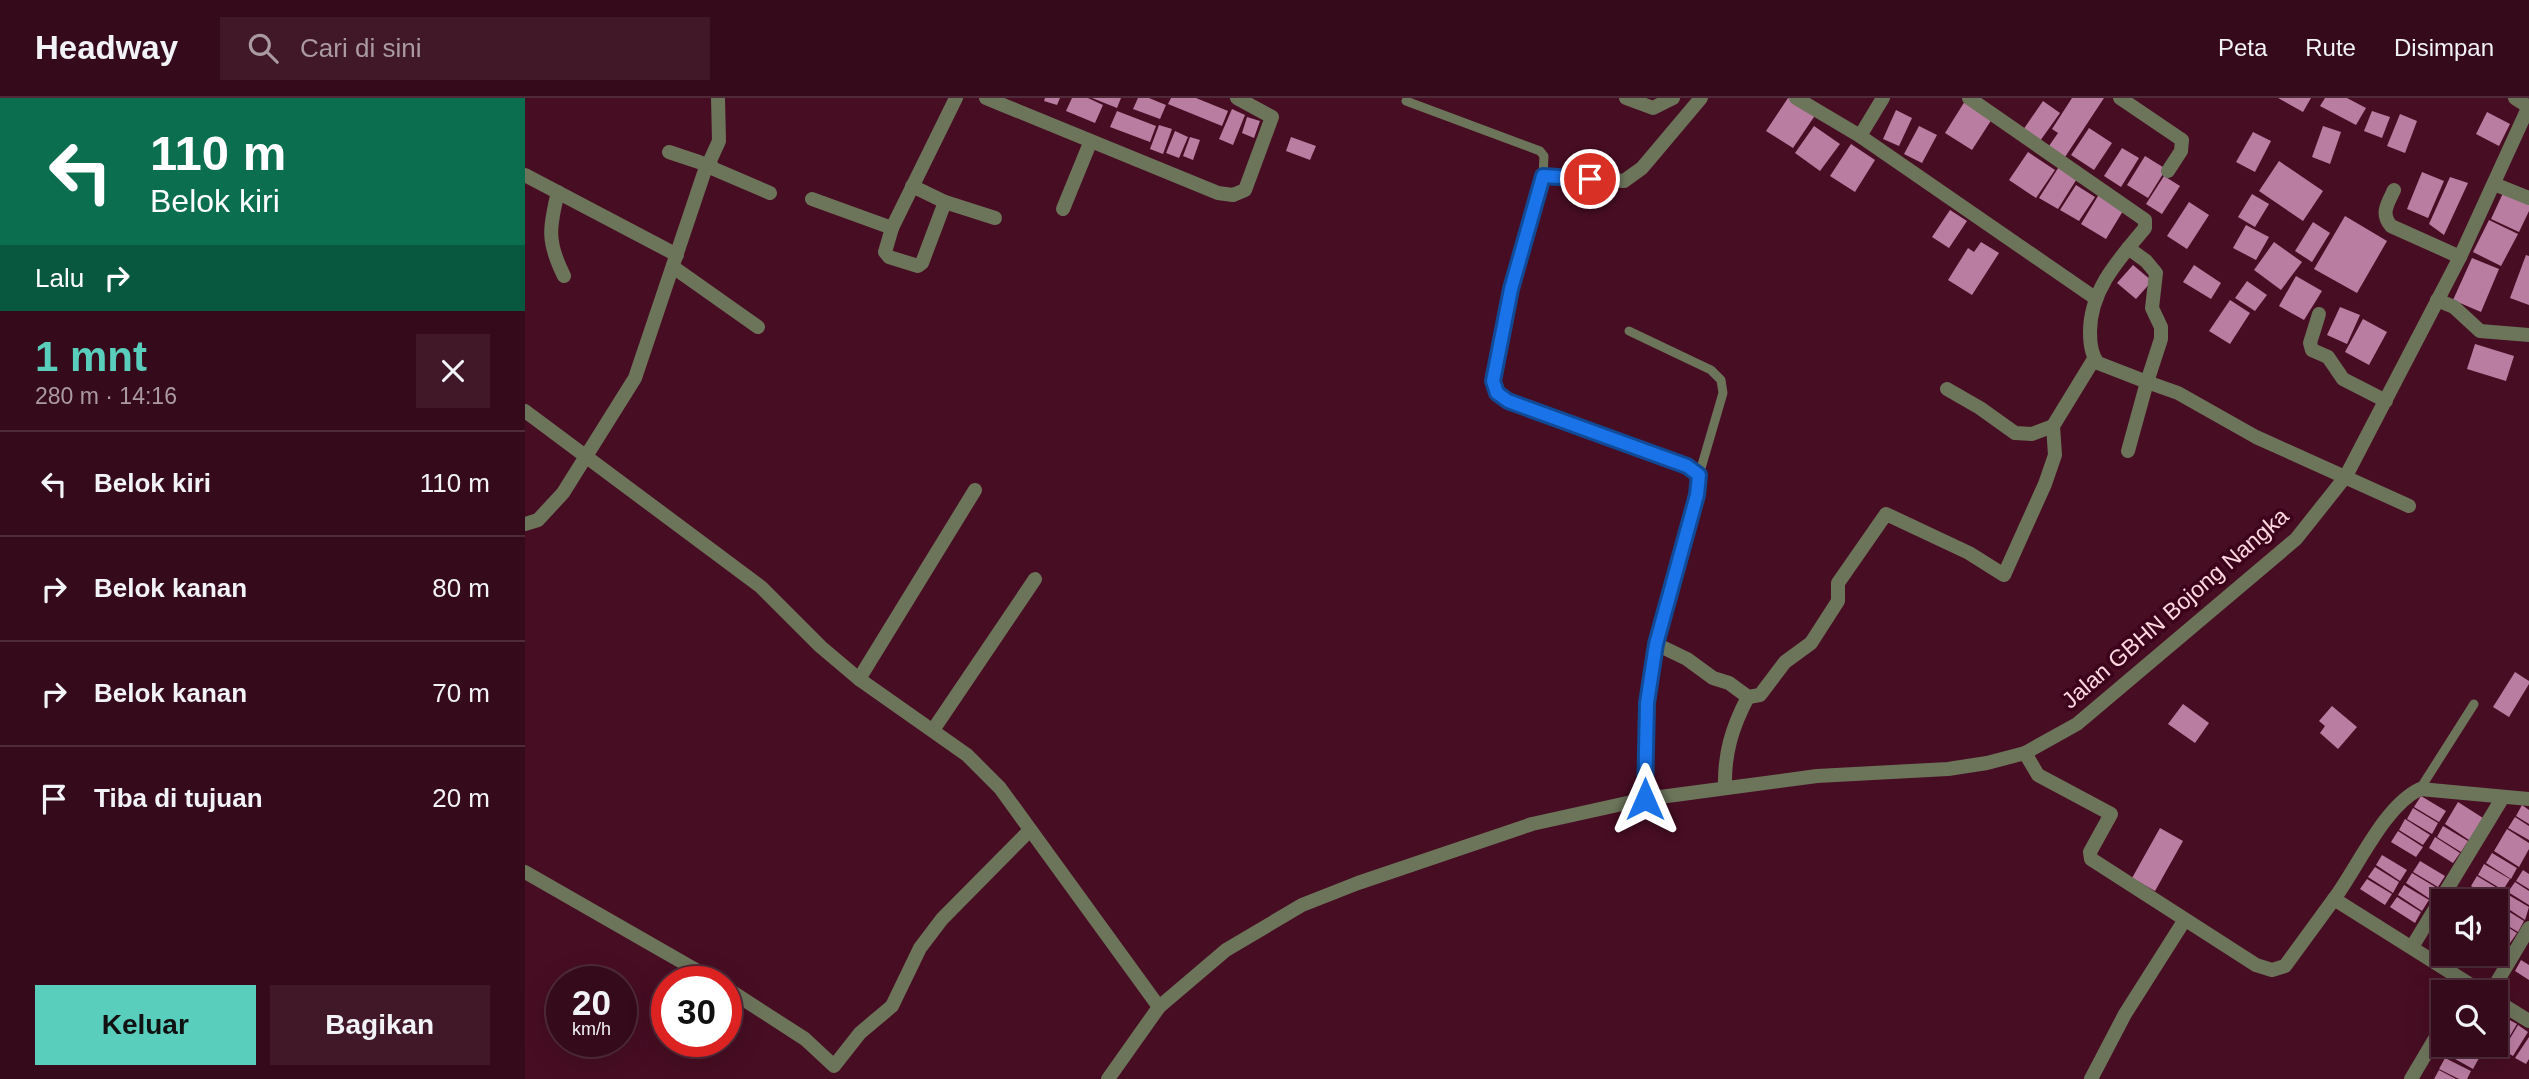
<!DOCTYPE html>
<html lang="id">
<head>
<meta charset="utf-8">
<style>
  body { margin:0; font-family:Arial,sans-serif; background:#401827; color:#f1f3f6; height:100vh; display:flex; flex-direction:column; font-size:26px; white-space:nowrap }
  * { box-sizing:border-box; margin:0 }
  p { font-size:23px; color:#aa9aa2 }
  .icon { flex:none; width:38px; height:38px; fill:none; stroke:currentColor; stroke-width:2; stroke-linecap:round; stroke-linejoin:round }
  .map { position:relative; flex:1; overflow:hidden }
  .details { display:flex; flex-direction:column; background:#350a1a; width:525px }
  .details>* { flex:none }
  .top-card { background:#0b6e4f; color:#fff; overflow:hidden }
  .fabs { position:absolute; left:1906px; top:791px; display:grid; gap:14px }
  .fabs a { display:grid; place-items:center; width:77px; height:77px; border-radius:0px; background:#350a1a; box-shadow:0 7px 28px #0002,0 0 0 2px #4f2b39; font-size:35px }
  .speed { position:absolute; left:21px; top:868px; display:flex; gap:14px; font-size:35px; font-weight:700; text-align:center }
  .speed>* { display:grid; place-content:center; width:91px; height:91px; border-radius:50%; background:#350a1a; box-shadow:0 7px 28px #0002,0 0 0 2px #4f2b39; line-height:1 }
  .speed small { font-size:18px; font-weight:400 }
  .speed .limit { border:10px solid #d22; background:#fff; color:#111 }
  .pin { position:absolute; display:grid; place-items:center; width:60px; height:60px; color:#fff; margin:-30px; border:4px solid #fff; border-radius:50%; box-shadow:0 2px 7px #0007 }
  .me { position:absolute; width:77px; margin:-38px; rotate:0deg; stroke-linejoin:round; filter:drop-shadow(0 0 5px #0008) }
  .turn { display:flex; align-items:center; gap:24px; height:147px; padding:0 35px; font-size:32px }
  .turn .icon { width:91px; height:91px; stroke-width:2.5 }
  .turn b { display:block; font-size:49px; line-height:60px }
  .then { display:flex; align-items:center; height:66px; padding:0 35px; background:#0003; gap:14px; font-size:26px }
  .round { display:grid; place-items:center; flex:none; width:74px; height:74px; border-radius:0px; background:#401827 }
  .headline { display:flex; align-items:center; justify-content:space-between; height:119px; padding:0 35px }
  h1 { font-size:42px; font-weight:700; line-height:52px; color:#5acebd }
  .action { display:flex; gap:14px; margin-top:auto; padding:14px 35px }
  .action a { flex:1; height:80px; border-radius:0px; background:#5acebd; color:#111; font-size:28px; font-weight:700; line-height:80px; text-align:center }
  .action a+a { background:#401827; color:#f1f3f6 }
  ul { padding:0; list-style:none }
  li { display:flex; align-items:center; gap:21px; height:105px; padding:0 35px; border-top:2px solid #4f2b39 }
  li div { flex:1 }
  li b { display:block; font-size:26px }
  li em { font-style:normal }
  header { display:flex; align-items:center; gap:42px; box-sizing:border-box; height:98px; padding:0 35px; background:#350a1a; border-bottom:2px solid #4f2b39 }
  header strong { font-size:33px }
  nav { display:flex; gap:38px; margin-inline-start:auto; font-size:24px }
  .search { width:490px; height:63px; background:#401827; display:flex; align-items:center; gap:18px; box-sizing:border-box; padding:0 24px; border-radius:0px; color:#aa9aa2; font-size:26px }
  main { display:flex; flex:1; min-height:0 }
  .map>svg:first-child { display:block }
  .building { fill:#ba7da2 }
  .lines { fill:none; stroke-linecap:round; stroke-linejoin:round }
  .service { stroke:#6c745a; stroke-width:9 }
  .minor { stroke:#6c745a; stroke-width:14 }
  .tertiary { stroke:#6c745a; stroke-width:14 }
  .route-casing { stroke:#114b97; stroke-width:18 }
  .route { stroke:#1a73e8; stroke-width:12 }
  .labels { text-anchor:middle; stroke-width:7; stroke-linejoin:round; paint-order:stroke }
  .street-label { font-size:23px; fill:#fed7e0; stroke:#3c021a }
</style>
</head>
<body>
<header>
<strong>Headway</strong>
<div class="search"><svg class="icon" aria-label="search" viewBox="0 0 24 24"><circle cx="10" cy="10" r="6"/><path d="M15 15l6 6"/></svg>Cari di sini</div>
<nav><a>Peta</a><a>Rute</a><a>Disimpan</a></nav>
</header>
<main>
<section class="details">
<div class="top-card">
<div class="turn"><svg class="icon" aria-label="left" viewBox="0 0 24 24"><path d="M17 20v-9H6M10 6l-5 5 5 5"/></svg><div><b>110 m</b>Belok kiri</div></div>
<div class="then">Lalu<svg class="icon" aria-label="right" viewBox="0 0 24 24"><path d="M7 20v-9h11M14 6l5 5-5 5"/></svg></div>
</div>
<div class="headline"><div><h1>1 mnt</h1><p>280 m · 14:16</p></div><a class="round"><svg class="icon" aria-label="close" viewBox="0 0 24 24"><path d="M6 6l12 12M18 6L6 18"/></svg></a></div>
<ul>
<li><svg class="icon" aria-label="left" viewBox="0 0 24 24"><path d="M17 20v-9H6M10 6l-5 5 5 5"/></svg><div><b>Belok kiri</b></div><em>110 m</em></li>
<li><svg class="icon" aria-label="right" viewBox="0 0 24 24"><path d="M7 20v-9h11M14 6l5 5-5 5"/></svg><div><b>Belok kanan</b></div><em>80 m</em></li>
<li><svg class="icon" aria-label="right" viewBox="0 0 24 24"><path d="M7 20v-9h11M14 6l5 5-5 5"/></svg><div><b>Belok kanan</b></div><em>70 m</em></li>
<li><svg class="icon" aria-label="arrive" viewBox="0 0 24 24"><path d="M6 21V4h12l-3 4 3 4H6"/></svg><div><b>Tiba di tujuan</b></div><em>20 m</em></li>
</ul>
<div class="action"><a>Keluar</a><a>Bagikan</a></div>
</section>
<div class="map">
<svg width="2004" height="981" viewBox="0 0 2004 981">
  <rect width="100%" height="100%" fill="#470d23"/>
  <!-- building -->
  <g class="building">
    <polygon points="520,0 535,0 532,7 519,3"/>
    <polygon points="547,0 563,0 578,7 570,25 541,13"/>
    <polygon points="567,0 596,0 592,10"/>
    <polygon points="613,0 624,0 641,7 635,21 608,11"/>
    <polygon points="646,0 671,0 703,13 697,28 643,6"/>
    <polygon points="1263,0 1291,16 1268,50 1241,33"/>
    <polygon points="1547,0 1579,0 1540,59 1524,48 1533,35 1527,31"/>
    <polygon points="1753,0 1786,0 1778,14"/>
    <polygon points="1800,0 1822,0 1841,10 1831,27 1795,8"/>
    <polygon points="1440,3 1467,21 1447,52 1420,35"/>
    <polygon points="1518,3 1535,15 1515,43 1498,32"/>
    <polygon points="707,11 720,17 708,47 694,41"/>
    <polygon points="1371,12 1387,20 1374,48 1358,41"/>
    <polygon points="592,13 631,28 625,44 585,29"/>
    <polygon points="1847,13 1865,19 1857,40 1839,33"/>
    <polygon points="1962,14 1985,26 1974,48 1951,36"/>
    <polygon points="1875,16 1892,23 1880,55 1862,48"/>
    <polygon points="722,19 735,23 729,40 717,35"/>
    <polygon points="634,27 647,31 638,56 625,51"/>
    <polygon points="1289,28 1315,46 1295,73 1270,55"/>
    <polygon points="1394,28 1412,37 1397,65 1379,56"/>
    <polygon points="1798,28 1816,34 1805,66 1787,59"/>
    <polygon points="1564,30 1587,45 1569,72 1546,57"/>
    <polygon points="650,33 663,39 654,60 641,55"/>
    <polygon points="1728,34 1746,43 1730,74 1711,64"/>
    <polygon points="665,39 675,42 668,62 658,58"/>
    <polygon points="766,39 791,48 785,62 761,53"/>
    <polygon points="1326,46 1350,62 1330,94 1305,78"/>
    <polygon points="1597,50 1614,60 1596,89 1579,78"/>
    <polygon points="1503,54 1530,72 1511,100 1484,82"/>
    <polygon points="1620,58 1641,71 1623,100 1602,87"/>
    <polygon points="1754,63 1798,93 1778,123 1734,93"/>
    <polygon points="1535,67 1553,79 1533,111 1514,100"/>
    <polygon points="1897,74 1919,83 1903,120 1882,111"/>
    <polygon points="1639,78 1655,88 1637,116 1621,106"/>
    <polygon points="1925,79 1943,85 1919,137 1904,126"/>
    <polygon points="1551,87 1570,99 1554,123 1535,112"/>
    <polygon points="1576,93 1601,108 1581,141 1556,126"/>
    <polygon points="1979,93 2004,104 2004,113 1994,134 1966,121"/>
    <polygon points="1727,96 1744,106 1730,129 1713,119"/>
    <polygon points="1664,104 1684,117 1662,151 1642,138"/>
    <polygon points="1425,112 1442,123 1424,150 1407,139"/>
    <polygon points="1820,118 1862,143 1832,195 1789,171"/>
    <polygon points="1964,122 1993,136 1976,168 1948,154"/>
    <polygon points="1788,124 1805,135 1787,164 1770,153"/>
    <polygon points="1721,127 1744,139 1731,162 1708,150"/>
    <polygon points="1456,144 1474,155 1447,197 1423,182 1443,150 1449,154"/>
    <polygon points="1749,144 1777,164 1756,192 1729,172"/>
    <polygon points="2001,157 2004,158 2004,207 1985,200"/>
    <polygon points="1947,160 1974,171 1956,214 1928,202"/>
    <polygon points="1608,167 1627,183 1611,201 1592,185"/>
    <polygon points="1669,167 1696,185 1686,201 1658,184"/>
    <polygon points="1771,178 1797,193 1779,222 1754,208"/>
    <polygon points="1722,183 1742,197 1730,213 1710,200"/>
    <polygon points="1705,202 1725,215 1705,246 1684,233"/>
    <polygon points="1815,209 1835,217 1822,246 1802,237"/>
    <polygon points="1838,221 1862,234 1844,267 1820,254"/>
    <polygon points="1950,246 1989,258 1981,283 1942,271"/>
    <polygon points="1990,574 2004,583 2004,586 1984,619 1968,609"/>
    <polygon points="1658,606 1684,625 1670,645 1643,626"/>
    <polygon points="1807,608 1832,629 1813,651 1795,635 1800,628 1794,623"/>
    <polygon points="1896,698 1921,713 1914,724 1889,709"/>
    <polygon points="1933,704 1958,720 1944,742 1920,726"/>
    <polygon points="1997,707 2004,712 2004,726 1991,718"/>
    <polygon points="1888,710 1913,725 1907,736 1882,721"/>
    <polygon points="1990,719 2004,728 2004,742 1983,730"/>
    <polygon points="1880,721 1905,737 1898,747 1874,732"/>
    <polygon points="1918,728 1943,743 1936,754 1912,739"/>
    <polygon points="1635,730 1658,743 1630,793 1607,780"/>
    <polygon points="1982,731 2004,745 2004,751 1994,769 1969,753"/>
    <polygon points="1873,733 1898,749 1891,759 1866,744"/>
    <polygon points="1910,739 1935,755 1928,765 1904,750"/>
    <polygon points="1967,755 1992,770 1986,781 1961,765"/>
    <polygon points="1857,757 1882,772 1875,783 1851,767"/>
    <polygon points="1895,763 1920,778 1913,789 1888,774"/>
    <polygon points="1959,766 1985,781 1978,792 1953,777"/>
    <polygon points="1850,769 1874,784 1868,795 1843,779"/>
    <polygon points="1998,772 2004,776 2004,791 1991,783"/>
    <polygon points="1887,775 1912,790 1905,801 1881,785"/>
    <polygon points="1952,778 1977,793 1971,803 1946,788"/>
    <polygon points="1842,781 1867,796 1860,807 1835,791"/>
    <polygon points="1990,784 2004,793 2004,807 1983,794"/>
    <polygon points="1879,787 1904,802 1897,813 1873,797"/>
    <polygon points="1944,790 1966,803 1942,803 1938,800"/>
    <polygon points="1982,796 2004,809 2000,822 1976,806"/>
    <polygon points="1872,799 1896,814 1890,825 1865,809"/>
    <polygon points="1975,808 1999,823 1993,834 1970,820"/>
    <polygon points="1970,821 1992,835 1985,845 1970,836"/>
    <polygon points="1970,839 1984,847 1977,857 1970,853"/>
    <polygon points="1948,856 1972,856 1976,859 1970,869"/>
    <polygon points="1996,862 2004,867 2004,882 1990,873"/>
    <polygon points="1970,913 1980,918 1970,933"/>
    <polygon points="1981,920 1992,926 1977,951 1970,947 1970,937"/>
    <polygon points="1993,927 2003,934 1988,958 1978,952"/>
    <polygon points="2004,939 2004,961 2001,966 1990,960"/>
    <polygon points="1928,947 1954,960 1948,971 1923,957"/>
    <polygon points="1933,947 1959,947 1961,948 1955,959"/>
    <polygon points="1920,960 1946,973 1942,981 1934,981 1914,971"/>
    <polygon points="1914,972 1931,981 1909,981"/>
  </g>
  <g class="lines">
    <!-- service -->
    <g class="service">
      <polyline points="881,3 1015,53 1019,58 1018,78 986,191 968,283 972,295 983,303 1162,368 1174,377 1172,397 1131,546"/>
      <polyline points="1104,233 1186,272 1196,282 1198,295 1174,377"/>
      <polyline points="1895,691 1949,606"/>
    </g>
    <!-- minor -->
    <g class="minor">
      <polyline points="461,0 693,95 708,97 720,92 747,19 712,0"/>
      <polyline points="1101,0 1128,10 1148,0"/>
      <polyline points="1271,0 1335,38 1570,200"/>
      <path d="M1444 0 1620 122V130C1594 161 1565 192 1565 234 1565 245 1566 257 1573 265L1622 284 1603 353"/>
      <polyline points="1595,0 1657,42 1656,53 1643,73"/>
      <polyline points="1990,0 2004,9"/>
      <polyline points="1335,38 1358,0"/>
      <polyline points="184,65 189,71 245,95"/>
      <polyline points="179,66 184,65 194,43 193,0"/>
      <polyline points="0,77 152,157"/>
      <polyline points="1018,78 1099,83 1117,70 1176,0"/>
      <polyline points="1969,86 2004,100"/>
      <polyline points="387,88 420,104 470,120"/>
      <path d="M1869 92C1863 105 1855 115 1866 128L1935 159"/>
      <path d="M33 94C24 130 22 144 39 178"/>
      <polyline points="287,101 367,130 431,0"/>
      <polyline points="538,111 565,45"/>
      <polyline points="367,130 360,154 364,159 393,168 397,165 420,104"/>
      <polyline points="1603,150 1621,163 1631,175 1627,210 1636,229 1636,241 1622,284 1653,295 1731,339 1884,408"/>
      <polyline points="148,169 233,229"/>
      <polyline points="1912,202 1929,209 1955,233 2004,237"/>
      <polyline points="1794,216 1785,245 1787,252 1803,259 1818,281 1861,303"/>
      <polyline points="1422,291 1455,310 1490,335 1507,336 1528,328"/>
      <polyline points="0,313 236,489 296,549 334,581 442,657 475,690 634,909"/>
      <polyline points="0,426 13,422 38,395 110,280 180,72 179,66 174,64 144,54"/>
      <polyline points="334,581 450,392"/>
      <polyline points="408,632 510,481"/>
      <polyline points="1500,655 1513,677 1586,716 1565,754 1566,761 1731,867 1747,872 1760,868 1809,801"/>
      <path d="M1200 690C1199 656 1207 629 1223 599"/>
      <polyline points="1120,701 1122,605 1131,546 1162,561 1188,580 1204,585 1223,599 1235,597 1260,564 1286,545 1313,503 1313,485 1361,416 1444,455 1479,477 1520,386 1530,357 1528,328 1569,261"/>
      <polyline points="0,774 192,884"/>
      <polyline points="1887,849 1978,699"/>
      <polyline points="201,890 280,941 309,968 335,935 367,908 395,850 417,821 505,732"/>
      <path d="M1957 894 1809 801C1833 769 1859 708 1895 691L2004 701"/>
      <polyline points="1966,894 2004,830"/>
      <polyline points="1970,902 2004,923"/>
      <polyline points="1566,981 1600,916 1659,823"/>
      <polyline points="1886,981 1918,927"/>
    </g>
    <!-- tertiary -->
    <polyline class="tertiary" points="583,981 634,909 701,852 777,807 833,785 1007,726 1120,701 1292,678 1423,671 1462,665 1500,655 1552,626 1771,441 1821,378 1935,159 2004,8"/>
  </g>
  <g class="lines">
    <!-- route casing -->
    <g class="route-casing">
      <polyline id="route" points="1065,81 1018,78 986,191 968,283 972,295 983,303 1162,368 1174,377 1172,397 1131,546 1122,605 1120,701"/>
    </g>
    <!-- route -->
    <use href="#route" class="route"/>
  </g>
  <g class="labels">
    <!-- street labels -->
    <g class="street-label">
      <text transform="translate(1650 510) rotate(-41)" y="8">Jalan GBHN Bojong Nangka</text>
    </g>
  </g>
</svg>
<div class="fabs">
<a><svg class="icon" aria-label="sound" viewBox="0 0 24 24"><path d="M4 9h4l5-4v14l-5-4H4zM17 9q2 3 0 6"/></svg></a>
<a><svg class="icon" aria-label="search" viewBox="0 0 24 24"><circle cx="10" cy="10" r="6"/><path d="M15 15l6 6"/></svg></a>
</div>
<div class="speed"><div>20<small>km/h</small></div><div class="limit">30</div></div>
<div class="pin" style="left:1065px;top:81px;background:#d93025"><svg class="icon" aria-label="arrive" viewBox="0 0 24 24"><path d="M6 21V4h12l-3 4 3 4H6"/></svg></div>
<svg class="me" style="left:1120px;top:701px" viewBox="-20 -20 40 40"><path d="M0-17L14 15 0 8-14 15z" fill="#1a73e8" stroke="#fff" stroke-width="4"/></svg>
</div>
</main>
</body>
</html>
